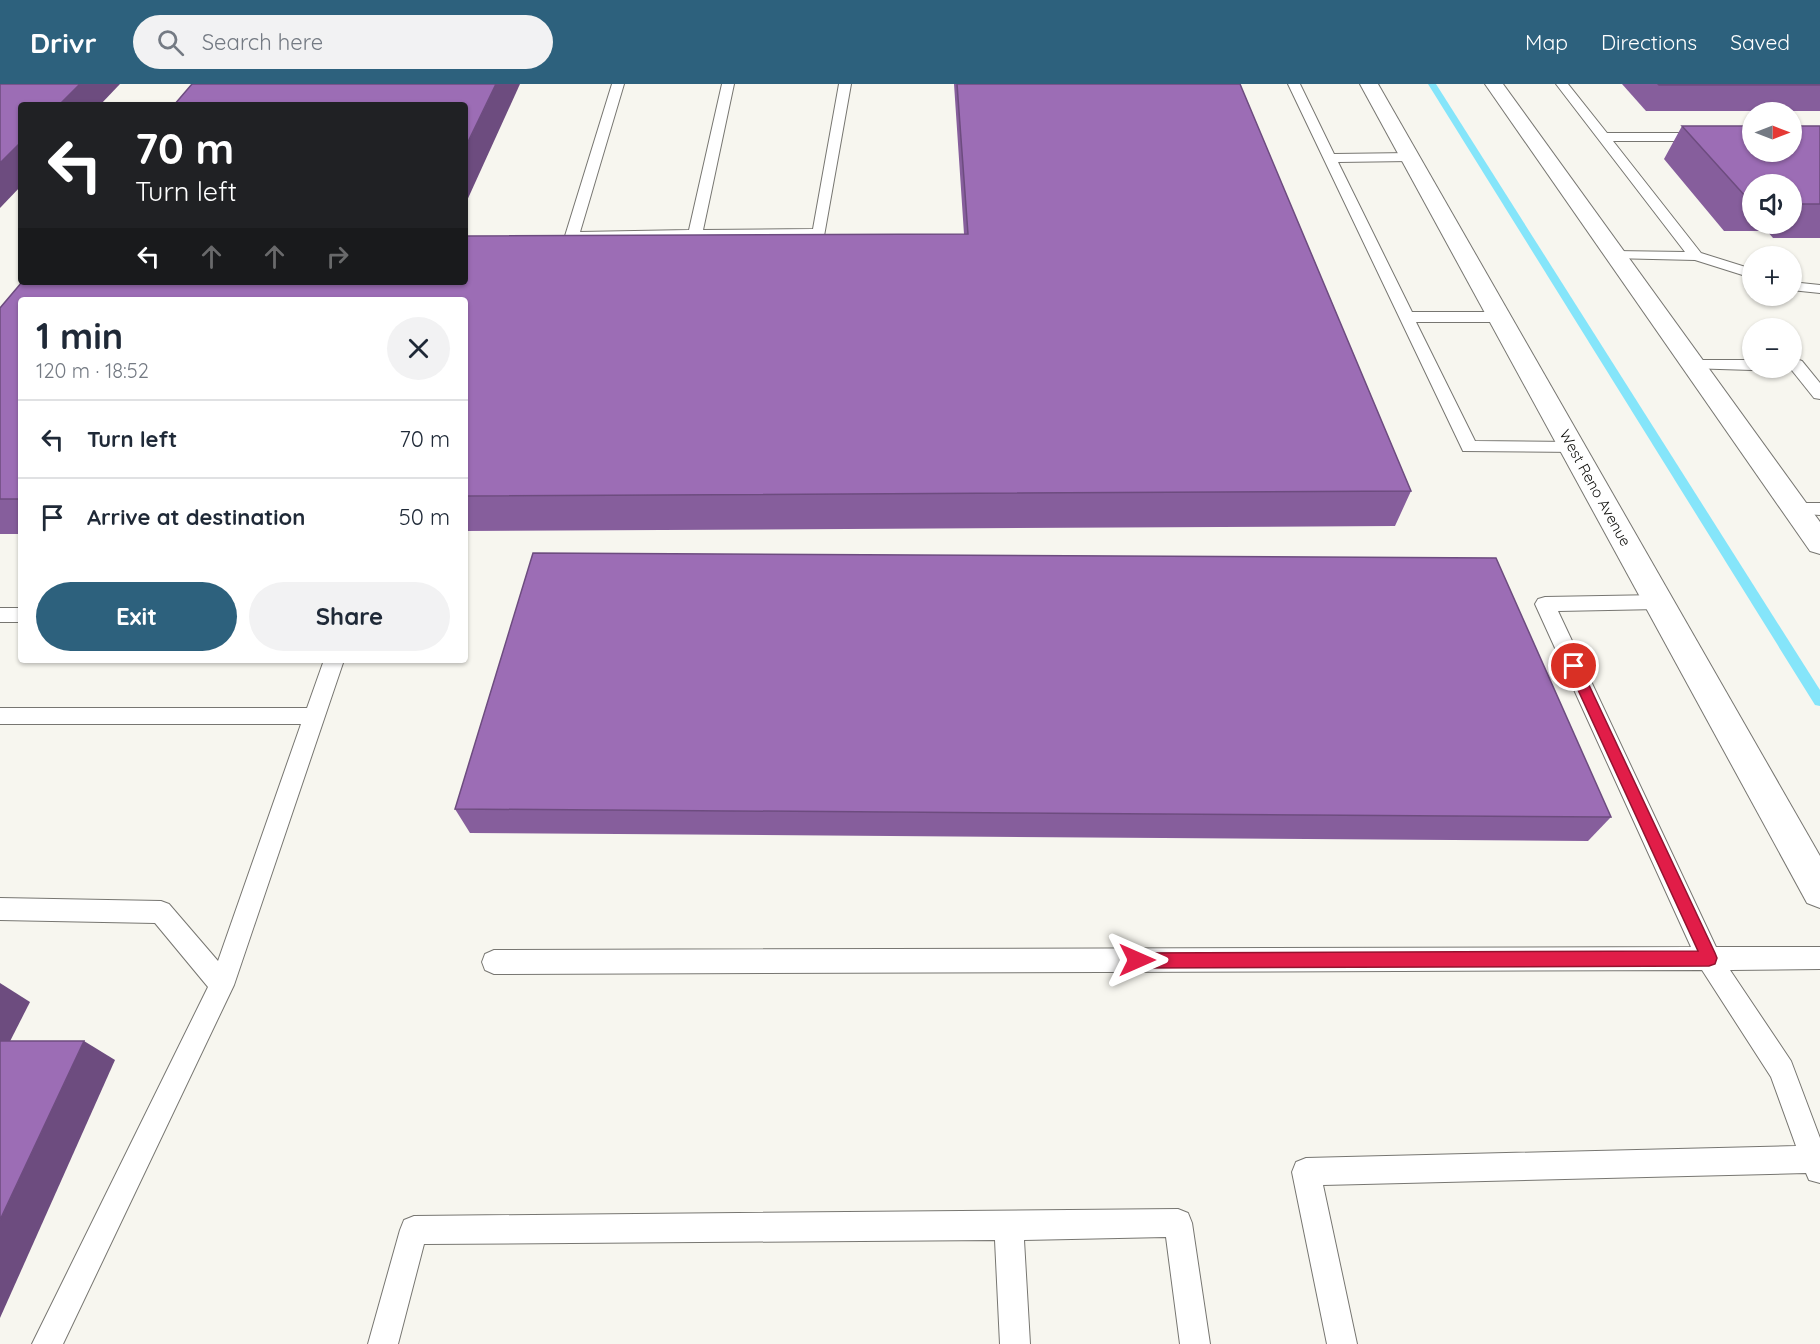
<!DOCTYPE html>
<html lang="en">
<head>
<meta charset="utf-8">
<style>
  body { margin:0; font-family:Quicksand,sans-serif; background:#f2f2f3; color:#1f2937; height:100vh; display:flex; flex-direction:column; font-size:22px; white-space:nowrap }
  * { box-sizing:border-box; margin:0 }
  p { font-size:20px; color:#747a83 }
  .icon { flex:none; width:33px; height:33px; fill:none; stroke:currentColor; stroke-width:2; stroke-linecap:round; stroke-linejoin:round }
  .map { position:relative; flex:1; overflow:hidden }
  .panel { position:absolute; left:18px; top:213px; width:450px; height:366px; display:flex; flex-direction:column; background:#fff; border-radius:6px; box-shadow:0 2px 4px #0004 }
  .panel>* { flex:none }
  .banner { position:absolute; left:18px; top:18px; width:450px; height:183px; border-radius:6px; box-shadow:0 2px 4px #0004; background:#202124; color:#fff; overflow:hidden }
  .needle { width:39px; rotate:90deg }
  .fabs { position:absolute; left:1742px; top:18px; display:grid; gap:12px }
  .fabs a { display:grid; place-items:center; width:60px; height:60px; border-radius:50%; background:#fff; box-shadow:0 2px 4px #0004; font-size:30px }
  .pin { position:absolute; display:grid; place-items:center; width:51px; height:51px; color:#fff; margin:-26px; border:3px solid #fff; border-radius:50%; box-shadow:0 2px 6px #0007 }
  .me { position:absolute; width:66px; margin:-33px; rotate:90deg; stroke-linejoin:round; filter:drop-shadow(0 0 4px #0008) }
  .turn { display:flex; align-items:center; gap:21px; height:126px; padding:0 18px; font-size:27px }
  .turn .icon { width:78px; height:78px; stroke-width:2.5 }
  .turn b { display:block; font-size:42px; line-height:51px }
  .lanes { display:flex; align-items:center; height:57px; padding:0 18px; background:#0003; justify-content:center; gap:30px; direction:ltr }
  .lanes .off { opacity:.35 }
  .round { display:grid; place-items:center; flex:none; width:63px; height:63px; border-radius:32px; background:#f2f2f3 }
  .summary { display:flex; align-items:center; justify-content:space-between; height:102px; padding:0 18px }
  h1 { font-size:36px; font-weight:700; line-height:45px }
  .primary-button { display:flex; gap:12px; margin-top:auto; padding:12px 18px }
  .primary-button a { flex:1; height:69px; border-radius:36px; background:#2d617d; color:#fff; font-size:24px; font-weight:700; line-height:69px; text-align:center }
  .primary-button a+a { background:#f2f2f3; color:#1f2937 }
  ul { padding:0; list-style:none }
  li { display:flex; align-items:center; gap:18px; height:78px; padding:0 18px; border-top:2px solid #e0e1e3 }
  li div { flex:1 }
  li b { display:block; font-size:22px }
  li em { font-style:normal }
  header { display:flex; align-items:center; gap:36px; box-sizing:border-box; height:84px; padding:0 30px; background:#2d617d; color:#fff }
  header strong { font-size:28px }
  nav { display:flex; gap:33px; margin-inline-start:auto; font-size:21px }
  .search { width:420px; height:54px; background:#f2f2f3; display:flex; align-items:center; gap:15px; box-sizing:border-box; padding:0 21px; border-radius:33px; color:#747a83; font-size:22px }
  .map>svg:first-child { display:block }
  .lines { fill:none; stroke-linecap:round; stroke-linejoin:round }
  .stream { fill:#85e5fa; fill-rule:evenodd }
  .lane-casing { stroke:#777671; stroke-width:2 }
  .primary-casing { stroke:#777671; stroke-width:2 }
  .lane { fill:#fff; fill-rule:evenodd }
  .primary { fill:#fff; fill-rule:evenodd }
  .wall { fill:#865e9c; fill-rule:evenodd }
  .shaded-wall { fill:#6d4c7f }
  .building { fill:#9c6db5; stroke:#6d4c7f; stroke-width:1.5 }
  .route { fill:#e11d48; stroke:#92132f; stroke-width:1.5 }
  .labels { text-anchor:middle; stroke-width:6; stroke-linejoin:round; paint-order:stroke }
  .street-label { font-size:15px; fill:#0c0c09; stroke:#fff }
</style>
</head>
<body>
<header>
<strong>Drivr</strong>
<div class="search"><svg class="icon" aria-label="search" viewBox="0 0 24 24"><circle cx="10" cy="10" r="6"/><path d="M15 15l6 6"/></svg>Search here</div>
<nav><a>Map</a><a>Directions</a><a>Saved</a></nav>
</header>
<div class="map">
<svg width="1820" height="1260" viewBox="0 0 1820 1260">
  <rect width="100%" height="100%" fill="#f7f6ef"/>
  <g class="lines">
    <!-- stream -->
    <polygon class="stream" points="1428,0 1436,0 1820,606 1820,622 1815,621"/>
    <!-- lane casing -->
    <g class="lane-casing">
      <g id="lane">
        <polygon points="612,0 624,0 580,148 689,146 722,0 734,0 703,146 813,145 839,0 851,0 824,152 567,155 565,152"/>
        <polygon points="1288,0 1300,0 1334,70 1410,69 1416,73 1410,77 1338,78 1412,228 1499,228 1507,233 1499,238 1416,238 1475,357 1572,358 1578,360 1581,364 1578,368 1463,367"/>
        <polygon points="1556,0 1568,0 1607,49 1752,49 1752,57 1613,57 1701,169 1752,185 1752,194 1695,176 1610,174 1608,171 1610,168 1615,167 1685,168"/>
        <polygon points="1791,198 1820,201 1820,209 1791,206"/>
        <polygon points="1796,275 1802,277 1820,299 1820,315 1814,314 1790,284 1791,276"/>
        <polygon points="1693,276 1752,276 1752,284 1758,284 1752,286 1687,284 1685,281 1687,278"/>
        <polygon points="1795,419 1820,419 1820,431 1789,429 1786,425 1789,421"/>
        <polygon points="1659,511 1666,513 1669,518 1666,523 1659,525 1558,527 1716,863 1820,863 1820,885 1730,886 1791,977 1820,1054 1820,1099 1809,1096 1806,1089 1323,1101 1357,1260 1327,1260 1292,1088 1296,1078 1306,1074 1796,1062 1771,993 1702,886 494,890 485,886 482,878 485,870 494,866 1691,863 1535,520 1538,515 1545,513"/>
        <rect x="0" y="524" width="21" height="14"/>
        <polygon points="324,576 344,576 234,901 63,1260 32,1260 208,903 155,839 0,836 0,814 161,817 169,820 218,877 301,640 0,640 0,624 307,624"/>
        <polygon points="1178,1125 1188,1129 1192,1139 1210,1260 1180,1260 1166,1153 1024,1156 1030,1260 1000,1260 995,1156 424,1160 398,1260 368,1260 400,1146 404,1136 414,1132"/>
      </g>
    </g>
    <!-- primary casing -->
    <g class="primary-casing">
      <g id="primary">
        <polygon points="1360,0 1378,0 1820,772 1820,824 1807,819"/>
        <polygon points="1485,0 1503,0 1820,438 1820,470 1810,467"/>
      </g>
    </g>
    <!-- lane -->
    <use href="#lane" class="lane"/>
    <!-- primary -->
    <use href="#primary" class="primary"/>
  </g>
  <!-- wall -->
  <g class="wall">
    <polygon points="954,0 1240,0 1411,407 1395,442 465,447 465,216 21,216 21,450 0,450 0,224 22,198 465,198 465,152 964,150"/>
    <polygon points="1622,0 1820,0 1820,27 1646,27"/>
    <path d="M1682 42H1820V154H1773L1767 147H1724L1664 75ZM1752 100H1791V140H1752Z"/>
    <polygon points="455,725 1611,733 1588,757 470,749"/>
  </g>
  <!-- shaded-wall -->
  <g class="shaded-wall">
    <polygon points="80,0 120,0 100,21 59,21"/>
    <polygon points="496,0 520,0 465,121 465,64"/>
    <polygon points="21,58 21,102 0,124 0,79"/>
    <polygon points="0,899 30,918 1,975 0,975"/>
    <polygon points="84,957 115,976 0,1234 0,1136"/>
  </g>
  <!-- building -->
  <g class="building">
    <polygon points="0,0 80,0 59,21 21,21 21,58 0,79"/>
    <polygon points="192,0 496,0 465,64 465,21 174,21"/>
    <polygon points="957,0 1240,0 1411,407 465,412 465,216 21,216 21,415 0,415 0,224 22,198 465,198 465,152 968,150"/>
    <polygon points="1658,0 1820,0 1820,1 1659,1"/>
    <polygon points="1682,42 1752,42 1752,68 1791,68 1791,42 1820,42 1820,120 1795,120 1791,115 1791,100 1752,100 1752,113 1746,113"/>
    <polygon points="533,469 1496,474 1611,733 455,725"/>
    <polygon points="0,957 84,957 0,1136"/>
  </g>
  <!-- route -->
  <polygon class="route" points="1574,577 1580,582 1715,869 1717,874 1715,880 1709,882 1137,884 1132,881 1129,876 1132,871 1137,869 1698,867 1567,582"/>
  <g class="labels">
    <!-- street labels -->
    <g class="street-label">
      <text transform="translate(1595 404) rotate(61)" y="5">West Reno Avenue</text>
    </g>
  </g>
</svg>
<div class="fabs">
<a><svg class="needle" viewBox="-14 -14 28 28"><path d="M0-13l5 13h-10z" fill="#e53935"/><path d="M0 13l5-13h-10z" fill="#747a83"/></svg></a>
<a><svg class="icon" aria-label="sound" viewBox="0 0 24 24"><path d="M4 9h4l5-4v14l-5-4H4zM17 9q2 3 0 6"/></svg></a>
<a>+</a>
<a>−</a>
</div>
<div class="pin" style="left:1574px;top:582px;background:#d93025"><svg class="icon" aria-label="arrive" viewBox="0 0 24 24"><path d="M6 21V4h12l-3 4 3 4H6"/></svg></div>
<svg class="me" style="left:1137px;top:876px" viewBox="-20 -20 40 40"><path d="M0-17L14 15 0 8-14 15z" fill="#e11d48" stroke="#fff" stroke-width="4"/></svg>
<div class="banner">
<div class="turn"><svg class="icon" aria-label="left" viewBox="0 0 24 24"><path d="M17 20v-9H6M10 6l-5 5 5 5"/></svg><div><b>70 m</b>Turn left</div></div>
<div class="lanes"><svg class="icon" aria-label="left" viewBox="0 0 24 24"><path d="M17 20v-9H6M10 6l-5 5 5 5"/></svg><svg class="icon off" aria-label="ahead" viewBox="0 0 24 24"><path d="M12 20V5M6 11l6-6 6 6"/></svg><svg class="icon off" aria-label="ahead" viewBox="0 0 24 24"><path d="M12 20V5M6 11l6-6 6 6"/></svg><svg class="icon off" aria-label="right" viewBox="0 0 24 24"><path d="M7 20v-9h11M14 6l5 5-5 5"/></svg></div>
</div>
<section class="panel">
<div class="summary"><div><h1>1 min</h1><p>120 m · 18:52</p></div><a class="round"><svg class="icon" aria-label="close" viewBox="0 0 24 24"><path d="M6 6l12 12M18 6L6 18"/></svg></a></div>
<ul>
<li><svg class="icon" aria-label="left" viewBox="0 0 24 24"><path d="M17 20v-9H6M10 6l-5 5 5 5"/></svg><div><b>Turn left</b></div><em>70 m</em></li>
<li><svg class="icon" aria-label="arrive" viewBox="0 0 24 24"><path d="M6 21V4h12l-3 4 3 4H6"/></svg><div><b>Arrive at destination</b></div><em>50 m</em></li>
</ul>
<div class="primary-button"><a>Exit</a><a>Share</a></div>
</section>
</div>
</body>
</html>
